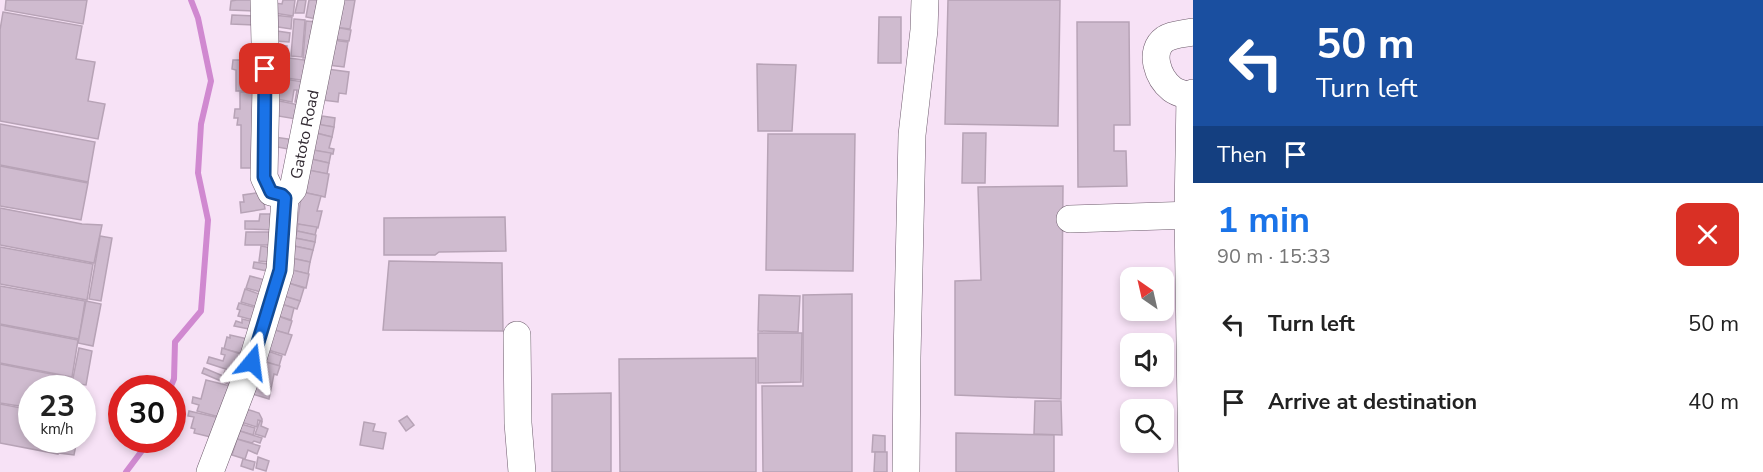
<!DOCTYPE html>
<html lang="en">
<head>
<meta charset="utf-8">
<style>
  body { margin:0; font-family:"Nunito Sans",sans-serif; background:#f2f2f2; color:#222; height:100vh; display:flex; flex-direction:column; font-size:22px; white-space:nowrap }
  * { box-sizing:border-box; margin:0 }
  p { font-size:20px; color:#767676 }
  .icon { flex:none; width:33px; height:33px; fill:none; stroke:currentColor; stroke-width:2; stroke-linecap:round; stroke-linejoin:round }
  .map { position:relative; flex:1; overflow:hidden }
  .drawer { display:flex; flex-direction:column; background:#fff; width:570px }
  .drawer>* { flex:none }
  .banner { background:#1a4fa0; color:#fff; overflow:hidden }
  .needle { width:39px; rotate:326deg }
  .tools { position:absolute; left:1120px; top:267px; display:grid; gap:12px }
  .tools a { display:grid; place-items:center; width:54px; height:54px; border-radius:12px; background:#fff; box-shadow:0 3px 9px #0003; font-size:30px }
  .speed { position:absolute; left:18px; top:375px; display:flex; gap:12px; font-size:30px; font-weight:700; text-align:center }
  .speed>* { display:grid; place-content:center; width:78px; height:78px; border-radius:50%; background:#fff; box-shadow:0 3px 9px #0003; line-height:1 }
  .speed small { font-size:15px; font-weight:400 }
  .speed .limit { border:9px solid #d22; background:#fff; color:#111 }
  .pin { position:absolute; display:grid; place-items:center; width:51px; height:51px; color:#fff; margin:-26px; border-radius:12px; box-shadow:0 3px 9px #0006 }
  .me { position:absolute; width:66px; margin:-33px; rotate:16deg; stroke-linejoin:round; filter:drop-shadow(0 0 4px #0008) }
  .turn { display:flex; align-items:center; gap:21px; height:126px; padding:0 24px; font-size:27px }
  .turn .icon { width:78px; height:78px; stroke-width:2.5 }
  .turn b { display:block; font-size:42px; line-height:51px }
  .then { display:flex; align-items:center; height:57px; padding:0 24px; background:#0003; gap:12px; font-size:22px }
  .round { display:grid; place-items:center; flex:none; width:63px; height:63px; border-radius:12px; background:#f2f2f2 }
  .summary { display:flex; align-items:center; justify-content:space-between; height:102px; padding:0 24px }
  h1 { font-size:36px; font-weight:700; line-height:45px; color:#1a73e8 }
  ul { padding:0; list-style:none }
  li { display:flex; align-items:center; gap:18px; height:78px; padding:0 24px }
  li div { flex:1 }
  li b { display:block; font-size:22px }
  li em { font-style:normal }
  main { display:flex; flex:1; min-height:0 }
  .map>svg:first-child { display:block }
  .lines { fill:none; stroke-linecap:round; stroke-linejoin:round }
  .stream { stroke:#d089d0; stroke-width:6 }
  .building { fill:#cfbbcf; stroke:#b7a3b6; stroke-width:1.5 }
  .minor-casing { stroke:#6e5c6d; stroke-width:28 }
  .minor { stroke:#fff; stroke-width:27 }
  .route-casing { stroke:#114b97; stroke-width:15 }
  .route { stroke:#1a73e8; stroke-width:10 }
  .labels { text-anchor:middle; stroke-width:5; stroke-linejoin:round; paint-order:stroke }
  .street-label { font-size:16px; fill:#332b33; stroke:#fff }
</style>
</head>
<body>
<main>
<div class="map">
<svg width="1193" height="472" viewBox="0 0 1193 472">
  <rect width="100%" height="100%" fill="#f7e2f6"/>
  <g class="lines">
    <!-- stream -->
    <g class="stream">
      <polyline points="170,388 174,379 175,342 201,311 208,220 198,173 201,124 211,81 198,18 191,0"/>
      <polyline points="126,472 150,440"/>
    </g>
  </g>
  <!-- building -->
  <g class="building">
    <polygon points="6,0 87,0 83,24 5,10"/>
    <polygon points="237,0 255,0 254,11 230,10 231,1"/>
    <polygon points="283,0 295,0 293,16 274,13 275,3 282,4"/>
    <polygon points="298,0 306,0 304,13 295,13"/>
    <polygon points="309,0 320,0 317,19 306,17"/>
    <polygon points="338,0 355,0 350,29 334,27"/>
    <polygon points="948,0 1060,0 1058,126 945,124"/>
    <polygon points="3,12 82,26 76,59 95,62 88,101 105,104 98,139 0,121 0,30"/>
    <polygon points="232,15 255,16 254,25 231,24"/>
    <polygon points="273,15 292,17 291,29 272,26"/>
    <polygon points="879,17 901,17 901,63 878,63"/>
    <polygon points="294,19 305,20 302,57 291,56"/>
    <polygon points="306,21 317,22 314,58 303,58"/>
    <polygon points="1077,22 1129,22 1130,125 1114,125 1114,151 1126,151 1127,186 1078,187"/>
    <polygon points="335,27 351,30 349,41 333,39"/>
    <polygon points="277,31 290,33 289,42 276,41"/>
    <polygon points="332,40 348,42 344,67 328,65"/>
    <polygon points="277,45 287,46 285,75 275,75"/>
    <polygon points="289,58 312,61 308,81 286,78"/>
    <polygon points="233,60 260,60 260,91 236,91 236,70 232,69"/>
    <polygon points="757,64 796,65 792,131 758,131"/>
    <polygon points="327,69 349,72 346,94 339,93 338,102 323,100"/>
    <polygon points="273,77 309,83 305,104 295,102 297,90 294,90 292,102 272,98"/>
    <polygon points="240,92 260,92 258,168 241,168 241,125 237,125 238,118 234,118 235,109 240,109"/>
    <polygon points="275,100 299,105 296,119 272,115"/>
    <polygon points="322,116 335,118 334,127 320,125"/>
    <polygon points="0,124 95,142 88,182 0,165"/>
    <polygon points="317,124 334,127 332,137 316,133"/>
    <polygon points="316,133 332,137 329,148 334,149 333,154 313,150"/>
    <polygon points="963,133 986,133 985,183 962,183"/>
    <polygon points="768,134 855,134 853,271 766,270"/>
    <polygon points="274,137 296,140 293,150 272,146"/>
    <polygon points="313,150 331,153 329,163 311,159"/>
    <polygon points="311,159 329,163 327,174 308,170"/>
    <polygon points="0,166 88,183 81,220 0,206"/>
    <polygon points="308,170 329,174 325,197 302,192"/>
    <polygon points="1063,186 1061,399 955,395 955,281 981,280 978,187"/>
    <polygon points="262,192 265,209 241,213 240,202 244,202 243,195"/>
    <polygon points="302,192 321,196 317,211 322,211 318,228 297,224"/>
    <polygon points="0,208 82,224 102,225 94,263 0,245"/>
    <polygon points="260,214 276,214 276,230 245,229 245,221 259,221"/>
    <polygon points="505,217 506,251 439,252 435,255 384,255 384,218"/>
    <polygon points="298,224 317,227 315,235 297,231"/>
    <polygon points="297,231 316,235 315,242 295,238"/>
    <polygon points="246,232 275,232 274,245 245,245"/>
    <polygon points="100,236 112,238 101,301 89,299"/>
    <polygon points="295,238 315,242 313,250 294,246"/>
    <polygon points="261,246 272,248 270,262 259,261"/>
    <polygon points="294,246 313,250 310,262 291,258"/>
    <polygon points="0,247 93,264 87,300 0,284"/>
    <polygon points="291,258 310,262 308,274 288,269"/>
    <polygon points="389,261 502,263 503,331 383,330"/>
    <polygon points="254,262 268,264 267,271 253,268"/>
    <polygon points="288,269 309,274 306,288 285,282"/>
    <polygon points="250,276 265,280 261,292 246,288"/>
    <polygon points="282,281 304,288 300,301 278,295"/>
    <polygon points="0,286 85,301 79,339 0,324"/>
    <polygon points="245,289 262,295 258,307 241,302"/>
    <polygon points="852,294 852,472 763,472 762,386 803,386 803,295"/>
    <polygon points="281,295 300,301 297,309 278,303"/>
    <polygon points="759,295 800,296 798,332 758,331"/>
    <polygon points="86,301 101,304 93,346 78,343"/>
    <polygon points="239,303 257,308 253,320 238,316 240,310 237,309"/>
    <polygon points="278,303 294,308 291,320 275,315"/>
    <polygon points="275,315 292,321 288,334 271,329"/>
    <polygon points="242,319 255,322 254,330 234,326 236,321 242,323"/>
    <polygon points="0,325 78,340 72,377 0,363"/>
    <polygon points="271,329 292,335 285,355 265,349"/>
    <polygon points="758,333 802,333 801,382 758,383"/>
    <polygon points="230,335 248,339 244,354 224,349 227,337 230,338"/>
    <polygon points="79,348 92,351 86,385 72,383"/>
    <polygon points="222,348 244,355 238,373 207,363 209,357 223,361 225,355 221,354"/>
    <polygon points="265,350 282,356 279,366 262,361"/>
    <polygon points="756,358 756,472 620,472 619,359"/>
    <polygon points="259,360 280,366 277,375 274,374 269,399 249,393"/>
    <polygon points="0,364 72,378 70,388 32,388 32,408 0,403"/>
    <polygon points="204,368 223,376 225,371 237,376 233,386 202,373"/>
    <polygon points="206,380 234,387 223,418 197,411 199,405 192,403 193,397 201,399"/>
    <polygon points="611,393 611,472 552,472 552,394"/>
    <polygon points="1035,401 1061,401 1062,435 1034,434"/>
    <polygon points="0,404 32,410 32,440 60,440 58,454 0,443"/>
    <polygon points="246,409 259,413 262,419 262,421 258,420 257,427 241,422"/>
    <polygon points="189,411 220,418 215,438 194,433 195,429 191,428 194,417 188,416"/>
    <polygon points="407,416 414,425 406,431 399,421"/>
    <polygon points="260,421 262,422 261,426 268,429 265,437 255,434"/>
    <polygon points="364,422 375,424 373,431 386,433 383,449 360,445"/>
    <polygon points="241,424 255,428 253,435 240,431"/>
    <polygon points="240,431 262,438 260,443 254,441 252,443 237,439"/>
    <polygon points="956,433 1054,435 1054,472 956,472"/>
    <polygon points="873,435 885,436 885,452 872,452"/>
    <polygon points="237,439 260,446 257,454 248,450 245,459 232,455"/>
    <polygon points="61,440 77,440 74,455 59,453"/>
    <polygon points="875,452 887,452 887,472 874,472"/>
    <polygon points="258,457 269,461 266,471 256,468"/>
    <polygon points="243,459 255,462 253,470 241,466"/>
  </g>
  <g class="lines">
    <!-- minor casing -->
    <g class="minor-casing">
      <g id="minor">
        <polyline points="264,0 266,87 264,177 271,192 282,195 285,198"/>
        <path d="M1190 96C1183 94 1177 93 1172 89 1158 78 1148 51 1165 39 1173 34 1184 34 1193 32"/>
        <polyline points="1070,219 1193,215"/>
        <polyline points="517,335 518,423 522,472"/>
        <path id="s1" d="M210 472 252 362 280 270 285 198 293 189 331 0"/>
        <polyline points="906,472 907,358 912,135 924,30 925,0"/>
        <polyline points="1192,472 1188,214 1190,96 1193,93"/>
      </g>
    </g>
    <!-- minor -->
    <use href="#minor" class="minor"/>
  </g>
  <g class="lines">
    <!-- route casing -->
    <g class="route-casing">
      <polyline id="route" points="252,362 280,270 285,198 282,195 271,192 264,177 265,69"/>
    </g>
    <!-- route -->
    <use href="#route" class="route"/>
  </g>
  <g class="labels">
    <!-- street labels -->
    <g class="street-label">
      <text dy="6" stroke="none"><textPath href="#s1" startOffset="354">Gatoto Road</textPath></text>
    </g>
  </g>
</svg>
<div class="tools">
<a><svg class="needle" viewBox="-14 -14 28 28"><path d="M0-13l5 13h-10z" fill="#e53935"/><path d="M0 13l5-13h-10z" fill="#767676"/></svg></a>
<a><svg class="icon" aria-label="sound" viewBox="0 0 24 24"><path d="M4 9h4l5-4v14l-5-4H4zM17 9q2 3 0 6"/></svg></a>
<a><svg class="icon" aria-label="search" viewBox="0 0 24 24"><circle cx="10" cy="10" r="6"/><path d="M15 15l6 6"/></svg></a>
</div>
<div class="speed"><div>23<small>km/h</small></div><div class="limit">30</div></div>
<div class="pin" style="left:265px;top:69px;background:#d93025"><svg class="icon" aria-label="arrive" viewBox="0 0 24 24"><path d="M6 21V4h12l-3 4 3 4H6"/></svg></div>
<svg class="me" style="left:252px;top:362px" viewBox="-20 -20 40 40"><path d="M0-17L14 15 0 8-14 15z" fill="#1a73e8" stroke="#fff" stroke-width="4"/></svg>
</div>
<section class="drawer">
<div class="banner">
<div class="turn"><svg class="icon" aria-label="left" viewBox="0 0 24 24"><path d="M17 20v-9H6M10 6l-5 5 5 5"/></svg><div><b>50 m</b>Turn left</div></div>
<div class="then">Then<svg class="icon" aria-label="arrive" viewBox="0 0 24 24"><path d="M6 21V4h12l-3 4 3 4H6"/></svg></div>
</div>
<div class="summary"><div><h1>1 min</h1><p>90 m · 15:33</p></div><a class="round" style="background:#d93025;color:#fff"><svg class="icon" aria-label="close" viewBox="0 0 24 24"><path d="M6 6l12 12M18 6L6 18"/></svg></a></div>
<ul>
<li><svg class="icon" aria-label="left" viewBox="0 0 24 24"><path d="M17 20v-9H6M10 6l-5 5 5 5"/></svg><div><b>Turn left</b></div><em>50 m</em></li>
<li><svg class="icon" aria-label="arrive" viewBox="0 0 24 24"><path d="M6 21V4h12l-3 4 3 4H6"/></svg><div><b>Arrive at destination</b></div><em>40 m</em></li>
</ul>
</section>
</main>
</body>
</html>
